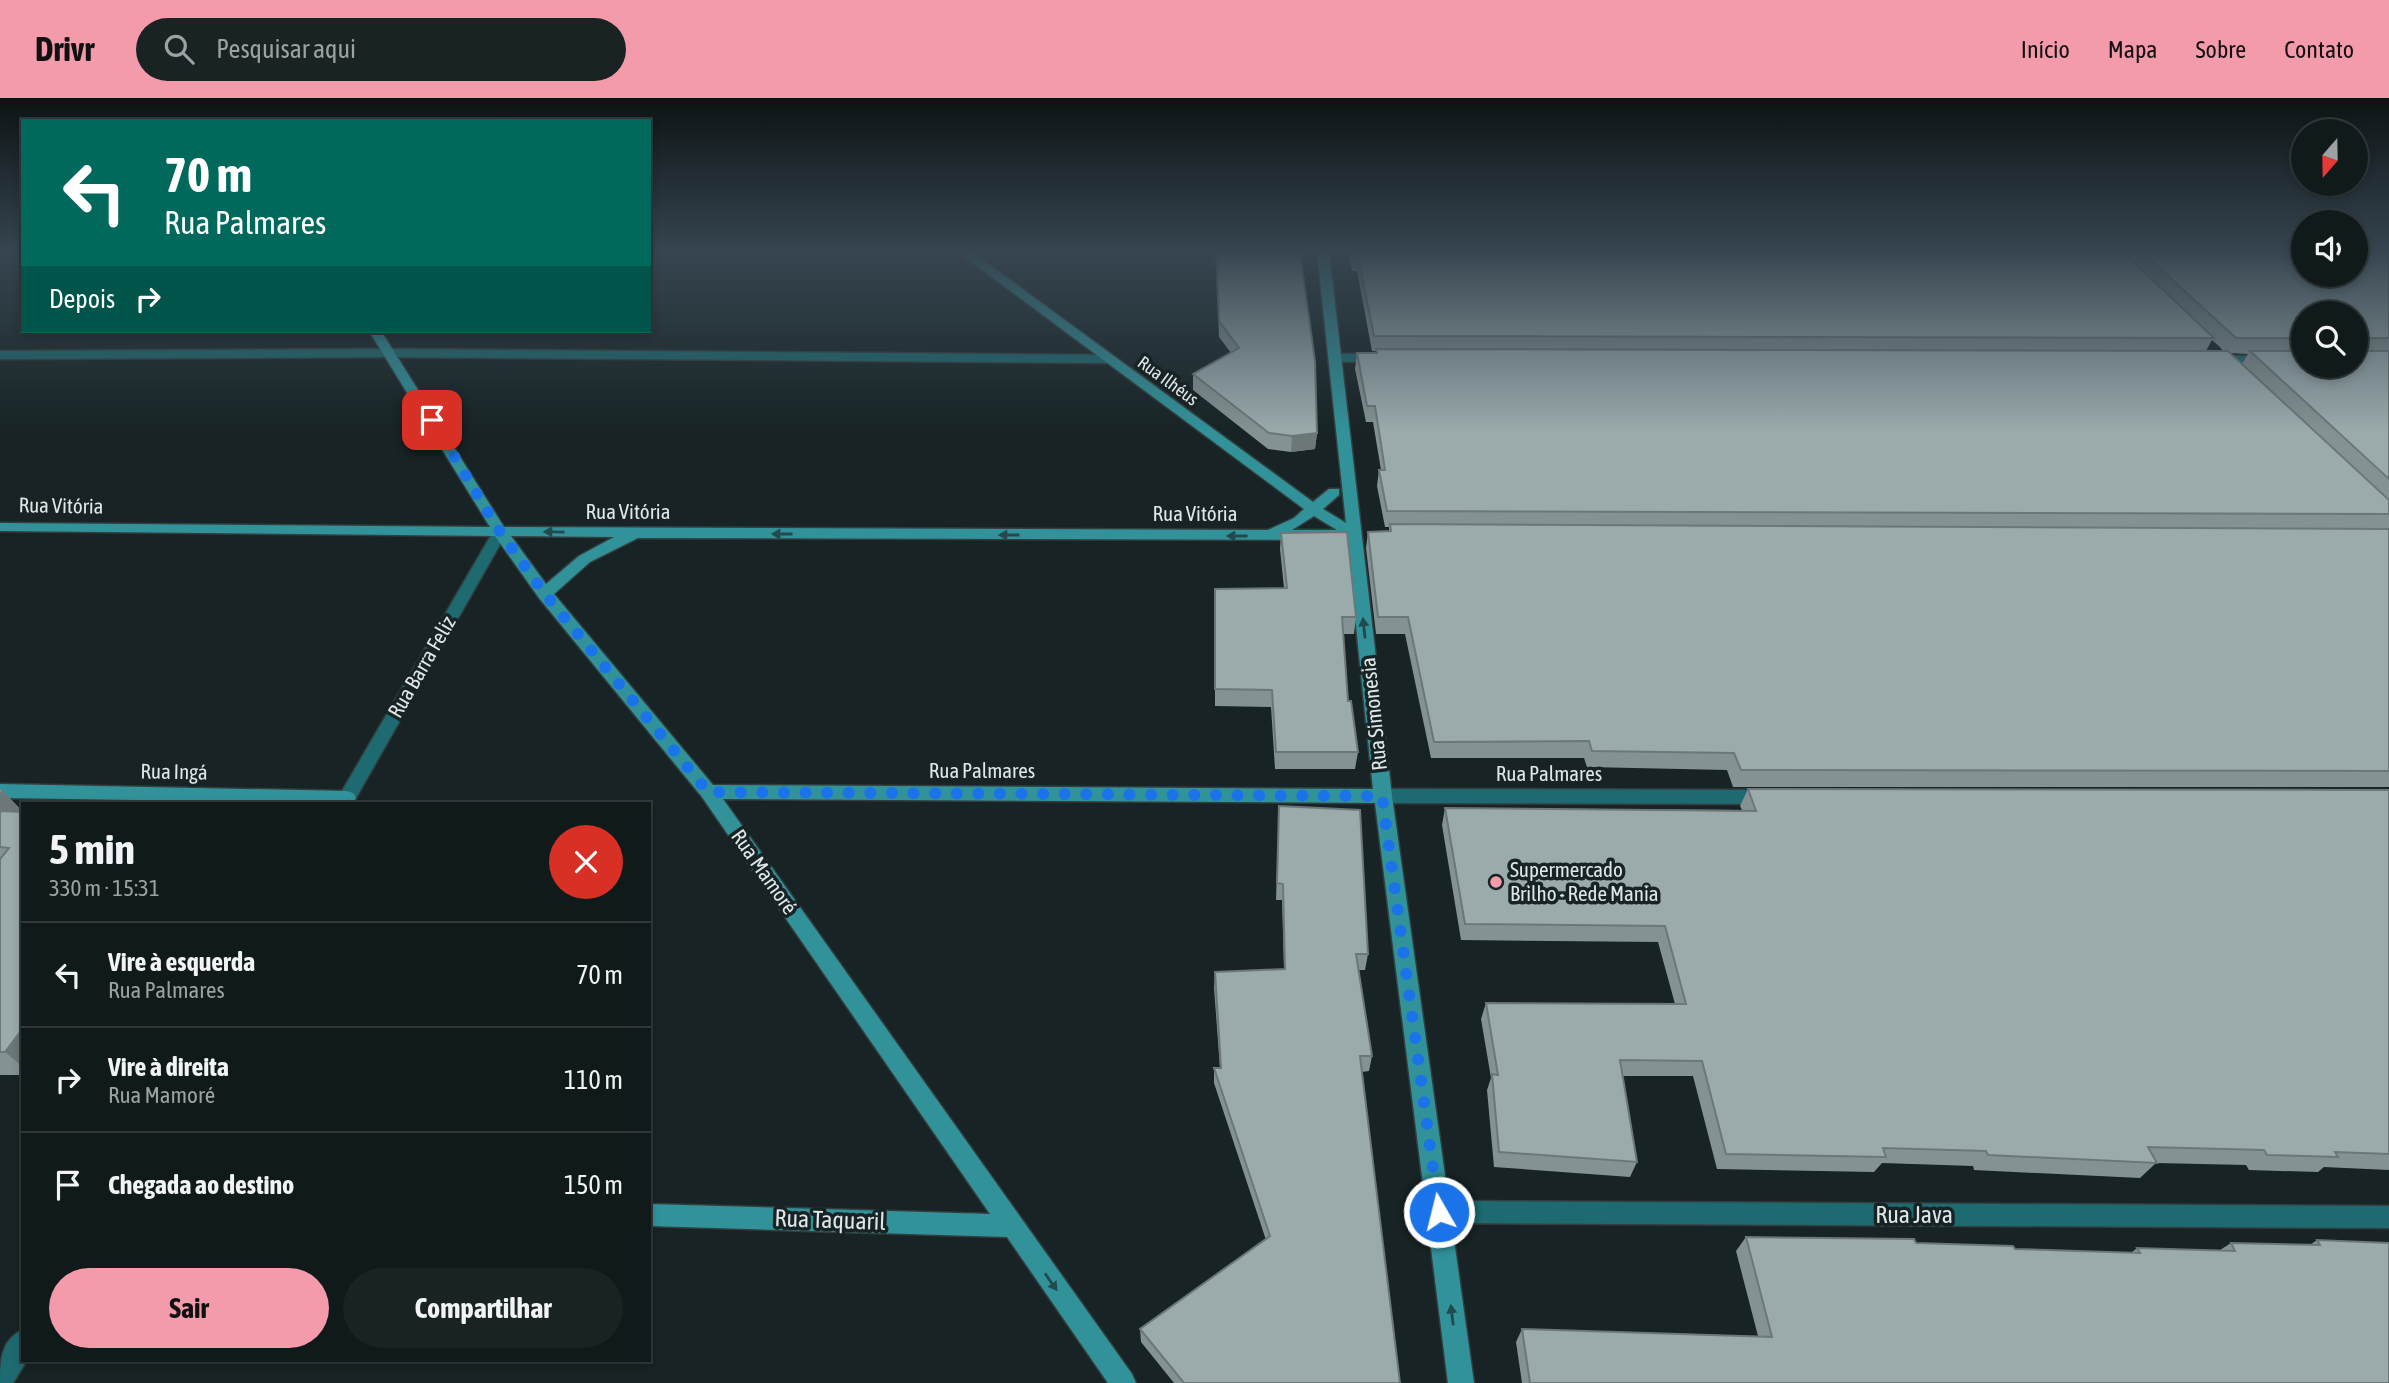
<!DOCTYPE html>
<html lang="pt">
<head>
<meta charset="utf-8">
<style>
  body { margin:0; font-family:"Asap Condensed",sans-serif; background:#1a2324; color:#f1f3f6; height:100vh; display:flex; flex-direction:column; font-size:26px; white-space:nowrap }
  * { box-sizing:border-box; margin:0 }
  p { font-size:23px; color:#9ca1a3 }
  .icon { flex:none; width:38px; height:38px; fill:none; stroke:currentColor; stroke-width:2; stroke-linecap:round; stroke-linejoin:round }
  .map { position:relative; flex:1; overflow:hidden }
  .side { position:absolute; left:21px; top:704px; width:630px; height:560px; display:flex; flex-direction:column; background:#111a1b; border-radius:0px; box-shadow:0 4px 10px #0003,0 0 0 2px #30383a }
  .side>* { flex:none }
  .top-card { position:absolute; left:21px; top:21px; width:630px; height:214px; border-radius:0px; box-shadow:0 4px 10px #0003,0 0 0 2px #30383a; background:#00695c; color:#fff; overflow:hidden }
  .needle { width:46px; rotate:200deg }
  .tools { position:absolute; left:2291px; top:21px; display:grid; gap:14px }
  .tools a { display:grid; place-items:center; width:77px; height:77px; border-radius:50%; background:#111a1b; box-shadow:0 4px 10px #0003,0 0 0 2px #30383a; font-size:35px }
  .pin { position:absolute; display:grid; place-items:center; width:60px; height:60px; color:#fff; margin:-30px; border-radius:14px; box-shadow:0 4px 10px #0006 }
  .me { position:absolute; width:77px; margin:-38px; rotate:352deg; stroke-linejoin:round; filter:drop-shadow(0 0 5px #0008) }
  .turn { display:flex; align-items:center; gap:24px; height:147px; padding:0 28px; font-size:32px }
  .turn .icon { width:91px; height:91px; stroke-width:2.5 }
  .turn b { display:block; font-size:49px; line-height:60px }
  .then { display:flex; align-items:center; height:66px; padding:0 28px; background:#0003; gap:14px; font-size:26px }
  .round { display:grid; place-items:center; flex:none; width:74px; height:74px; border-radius:37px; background:#1a2324 }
  .overview { display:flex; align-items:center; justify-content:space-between; height:119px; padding:0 28px }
  h1 { font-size:42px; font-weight:700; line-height:52px }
  .action { display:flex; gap:14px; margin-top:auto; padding:14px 28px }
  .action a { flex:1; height:80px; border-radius:42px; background:#f39aab; color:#111; font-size:28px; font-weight:700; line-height:80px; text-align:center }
  .action a+a { background:#1a2324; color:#f1f3f6 }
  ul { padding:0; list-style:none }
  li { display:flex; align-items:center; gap:21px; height:105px; padding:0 28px; border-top:2px solid #30383a }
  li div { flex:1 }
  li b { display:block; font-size:26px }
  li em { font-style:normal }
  header { display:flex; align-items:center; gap:42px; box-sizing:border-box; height:98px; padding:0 35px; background:#f39aab; color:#111 }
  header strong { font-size:33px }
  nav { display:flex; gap:38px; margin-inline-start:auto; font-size:24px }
  .search { width:490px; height:63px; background:#1a2324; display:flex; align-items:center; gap:18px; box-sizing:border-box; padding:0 24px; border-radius:38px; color:#9ca1a3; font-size:26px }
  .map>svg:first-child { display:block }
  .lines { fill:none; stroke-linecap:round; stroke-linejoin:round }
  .street-casing { stroke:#333e3f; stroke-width:3 }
  .secondary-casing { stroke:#333e3f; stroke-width:3 }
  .street { fill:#1d6b71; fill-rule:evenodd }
  .secondary { fill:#31929a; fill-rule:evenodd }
  .wall { fill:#859293; fill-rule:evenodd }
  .shaded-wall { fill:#6c7778 }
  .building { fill:#9baaab; stroke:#6c7778; stroke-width:2 }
  .oneway { fill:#204a4d }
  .route { stroke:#1a73e8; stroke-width:12; stroke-dasharray:0 21.6 }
  .poi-dot { fill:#f39aab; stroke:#172324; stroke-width:2.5 }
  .labels { text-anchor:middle; stroke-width:7; stroke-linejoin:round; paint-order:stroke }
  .far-street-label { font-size:18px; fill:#dfe7e7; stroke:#172324 }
  .street-label { font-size:21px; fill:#dfe7e7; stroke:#172324 }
  .poi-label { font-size:21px; fill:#dfe7e7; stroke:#172324; text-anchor:start }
  .near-street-label { font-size:24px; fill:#dfe7e7; stroke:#172324 }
</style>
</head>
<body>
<header>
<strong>Drivr</strong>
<div class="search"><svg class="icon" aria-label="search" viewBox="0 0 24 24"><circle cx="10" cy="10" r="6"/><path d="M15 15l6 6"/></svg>Pesquisar aqui</div>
<nav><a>Início</a><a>Mapa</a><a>Sobre</a><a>Contato</a></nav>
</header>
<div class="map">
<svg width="2389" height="1285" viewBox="0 0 2389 1285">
  <rect width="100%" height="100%" fill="#172324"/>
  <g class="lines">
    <!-- street casing -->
    <g class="street-casing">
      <g id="street">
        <polygon points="391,251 1109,257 1115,261 1109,265 391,259 0,261 0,253"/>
        <polygon points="1381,256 1387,260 1385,263 1335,264 1329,260 1335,256"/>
        <polygon points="2214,258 2303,258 2303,266 2210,265 2208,262"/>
        <polygon points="500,429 507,434 353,705 341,705 338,700 341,695 493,434"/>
        <polygon points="1383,691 1768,692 1774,694 1777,699 1774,704 1768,706 1383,705 1377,703 1374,698 1377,693"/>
        <polygon points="1439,1103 2389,1108 2389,1130 1439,1125 1431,1122 1427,1114 1431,1106"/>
        <path d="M23 1232V1262H27L13 1285H0C0 1264 1 1241 23 1232Z"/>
      </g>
    </g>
    <!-- secondary casing -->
    <g class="secondary-casing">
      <g id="secondary">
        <path d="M958 154H972L1313 404 1329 391H1339V397L1323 411 1346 425 1317 154H1329L1392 698 1474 1285H1448L1375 705 723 701 1132 1276 1136 1285H1108L1007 1139 649 1128V1106L990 1116 702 699 539 500 495 438 0 433V425L490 429 369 233H381L504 429 1268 432 1294 420 1304 411ZM1314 418 1337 432H1292ZM511 438 614 439 579 458 546 486ZM638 440 1347 442 1373 691 713 687 554 496 590 464Z"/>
        <polygon points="0,686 347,693 353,695 356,700 353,705 0,700"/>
      </g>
    </g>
    <!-- street -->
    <use href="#street" class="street"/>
    <!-- secondary -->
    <use href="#secondary" class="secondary"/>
  </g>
  <!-- wall -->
  <g class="wall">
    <polygon points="1216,154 1317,335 1315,351 1291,354 1268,351 1193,292 1193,276 1231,255 1219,239"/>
    <path d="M1349 154H2389V689H1733L1727 672 1587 669 1584 660H1431L1405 536H1376L1366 450 1368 434 1389 433V429H1385L1377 388 1379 372H1381L1373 324H1366L1355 271 1357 255H1376V253H1372L1357 173H1352ZM2303 215 2356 268H2303ZM2212 242 2220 249 2223 253H2206ZM2231 255 2248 256 2242 266Z"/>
    <polygon points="1281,435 1356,519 1354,536 1343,536 1348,603 1358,654 1355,671 1275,671 1271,609 1215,608 1215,491 1284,490 1280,451"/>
    <polygon points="1748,691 2389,692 2389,1072 2324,1069 2318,1074 2249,1072 2246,1067 2156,1065 2140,1080 1974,1072 1973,1068 1882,1065 1874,1074 1717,1071 1693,978 1623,978 1637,1064 1630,1079 1494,1069 1487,992 1491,980 1481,921 1486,905 1675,906 1658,844 1461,842 1442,727 1445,710 1742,712 1740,708"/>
    <polygon points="0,692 2,692 23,714 23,977 0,977"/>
    <polygon points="1279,708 1368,856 1365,872 1359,872 1372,958 1369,973 1362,974 1400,1285 1174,1285 1141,1244 1140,1231 1266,1142 1214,985 1214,970 1220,970 1214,890 1215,874 1284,871 1282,802 1276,802"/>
    <polygon points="1746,1139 1916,1145 2015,1151 2131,1155 2137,1150 2220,1152 2231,1145 2310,1147 2317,1142 2389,1285 1522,1285 1516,1244 1522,1231 1758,1238 1736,1153"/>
  </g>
  <!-- shaded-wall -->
  <g class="shaded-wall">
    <polygon points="1317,335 1315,351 1291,354 1292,338"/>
    <polygon points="2,692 23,714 0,728 0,695"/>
    <polygon points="23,930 23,969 5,954"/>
  </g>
  <!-- building -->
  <g class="building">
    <polygon points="1216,154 1300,154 1315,263 1317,335 1292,338 1269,335 1193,276 1239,250 1219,223"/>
    <polygon points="1353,154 2123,154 2214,240 1374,238 1358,158 1353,158"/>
    <polygon points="2142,154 2303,154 2303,177 2356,177 2356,154 2389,154 2389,240 2367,240 2364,250 2367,253 2389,253 2389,381 2250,253 2303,253 2303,268 2356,268 2356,215 2303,215 2303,240 2236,240"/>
    <polygon points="1376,251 2228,253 2389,402 2389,416 1387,413 1379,372 1385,372 1375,308 1367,308 1357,255 1377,255"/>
    <polygon points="1390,426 2389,431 2389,673 1741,672 1734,655 1592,653 1589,643 1434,644 1408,519 1378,519 1368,434 1391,433"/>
    <polygon points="1347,434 1356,519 1342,519 1348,603 1351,603 1358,654 1276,654 1272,592 1215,591 1215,491 1287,490 1281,435"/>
    <polygon points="1748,691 2389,692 2389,1056 2335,1054 2338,1059 2267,1057 2264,1052 2148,1049 2157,1065 1988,1057 1986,1053 1883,1050 1886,1059 1726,1056 1702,963 1620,962 1637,1064 1499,1054 1492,976 1498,977 1486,905 1686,906 1665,828 1465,826 1445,710 1756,713"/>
    <polygon points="1279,708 1360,712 1368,856 1356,856 1372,958 1360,958 1400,1285 1184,1285 1140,1231 1270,1138 1214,970 1221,970 1215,874 1285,871 1283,786 1277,785"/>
    <polygon points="0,713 23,714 23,930 5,954 0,954 0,761 9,750 0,749"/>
    <polygon points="1746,1139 1914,1141 1916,1145 2013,1148 2015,1151 2140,1155 2137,1150 2235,1153 2231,1145 2320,1147 2317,1142 2389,1145 2389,1285 1530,1285 1522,1231 1772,1239"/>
  </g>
  <!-- one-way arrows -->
  <defs><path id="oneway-solid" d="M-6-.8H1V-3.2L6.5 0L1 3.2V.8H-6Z" transform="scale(1.75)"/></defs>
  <g class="oneway">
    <use href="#oneway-solid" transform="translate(554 434) rotate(-179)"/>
    <use href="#oneway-solid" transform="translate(782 436) rotate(-180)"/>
    <use href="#oneway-solid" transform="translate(1009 437) rotate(-180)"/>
    <use href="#oneway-solid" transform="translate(1237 438) rotate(-180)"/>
    <use href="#oneway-solid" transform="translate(1364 530) rotate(-96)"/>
    <use href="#oneway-solid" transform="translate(1051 1184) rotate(55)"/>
    <use href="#oneway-solid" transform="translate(1452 1217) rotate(-97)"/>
  </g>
  <!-- sky -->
  <linearGradient id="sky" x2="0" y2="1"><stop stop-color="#0d1314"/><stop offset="0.46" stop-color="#364550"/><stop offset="1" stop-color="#364550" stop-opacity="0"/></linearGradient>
  <rect width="2389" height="334" fill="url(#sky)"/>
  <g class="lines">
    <!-- route -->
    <polyline class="route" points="432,322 500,434 545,496 708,694 1382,698 1439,1114"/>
  </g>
  <!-- markers -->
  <circle class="poi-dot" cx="1496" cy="784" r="7"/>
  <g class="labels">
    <!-- far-street labels -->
    <g class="far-street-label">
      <text transform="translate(1168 283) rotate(36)" y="6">Rua Ilhéus</text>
    </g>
    <!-- street labels -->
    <g class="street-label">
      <text transform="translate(61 408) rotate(1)" y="7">Rua Vitória</text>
      <text x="628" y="421">Rua Vitória</text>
      <text x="1195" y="423">Rua Vitória</text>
      <text transform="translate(422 569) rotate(-60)" y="7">Rua Barra Feliz</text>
      <text transform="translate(1374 616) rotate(-96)" y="7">Rua Simonesia</text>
      <text x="982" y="680">Rua Palmares</text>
      <text transform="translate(174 674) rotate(1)" y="7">Rua Ingá</text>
      <text x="1549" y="683">Rua Palmares</text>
      <text transform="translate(764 774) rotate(55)" y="7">Rua Mamoré</text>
    </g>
    <!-- poi labels -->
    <g class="poi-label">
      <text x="1510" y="779">Supermercado<tspan x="1510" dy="24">Brilho - Rede Mania</tspan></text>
    </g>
    <!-- near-street labels -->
    <g class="near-street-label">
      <text x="1914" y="1125">Rua Java</text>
      <text transform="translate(830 1122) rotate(2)" y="8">Rua Taquaril</text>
    </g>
  </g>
</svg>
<div class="tools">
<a><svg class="needle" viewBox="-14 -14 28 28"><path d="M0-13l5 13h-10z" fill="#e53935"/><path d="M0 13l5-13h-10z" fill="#9ca1a3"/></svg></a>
<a><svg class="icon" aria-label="sound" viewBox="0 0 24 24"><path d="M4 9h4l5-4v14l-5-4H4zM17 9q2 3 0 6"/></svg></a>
<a><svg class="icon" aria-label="search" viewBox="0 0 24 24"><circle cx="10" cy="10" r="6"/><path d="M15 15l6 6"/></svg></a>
</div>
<div class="pin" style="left:432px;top:322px;background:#d93025"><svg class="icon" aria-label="arrive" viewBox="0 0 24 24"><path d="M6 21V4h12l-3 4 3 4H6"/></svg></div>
<svg class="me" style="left:1439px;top:1114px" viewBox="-20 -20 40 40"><circle r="17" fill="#1a73e8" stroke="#fff" stroke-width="3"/><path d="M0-11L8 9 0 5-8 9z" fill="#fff"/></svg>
<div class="top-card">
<div class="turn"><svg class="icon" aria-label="left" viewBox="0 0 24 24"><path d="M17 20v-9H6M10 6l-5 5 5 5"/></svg><div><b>70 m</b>Rua Palmares</div></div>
<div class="then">Depois<svg class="icon" aria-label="right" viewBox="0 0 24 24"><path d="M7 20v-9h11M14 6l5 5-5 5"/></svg></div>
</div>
<section class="side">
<div class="overview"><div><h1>5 min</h1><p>330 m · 15:31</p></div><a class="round" style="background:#d93025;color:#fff"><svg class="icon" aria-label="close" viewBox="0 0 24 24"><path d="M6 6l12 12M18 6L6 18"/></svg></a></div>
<ul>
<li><svg class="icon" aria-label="left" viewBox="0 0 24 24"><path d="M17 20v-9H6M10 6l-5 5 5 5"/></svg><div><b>Vire à esquerda</b><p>Rua Palmares</p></div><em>70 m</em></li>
<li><svg class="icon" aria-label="right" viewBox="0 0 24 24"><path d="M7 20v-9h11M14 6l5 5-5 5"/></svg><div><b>Vire à direita</b><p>Rua Mamoré</p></div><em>110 m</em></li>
<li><svg class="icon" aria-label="arrive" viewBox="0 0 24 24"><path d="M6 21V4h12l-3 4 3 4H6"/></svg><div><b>Chegada ao destino</b></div><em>150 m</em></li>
</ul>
<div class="action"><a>Sair</a><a>Compartilhar</a></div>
</section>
</div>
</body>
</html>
